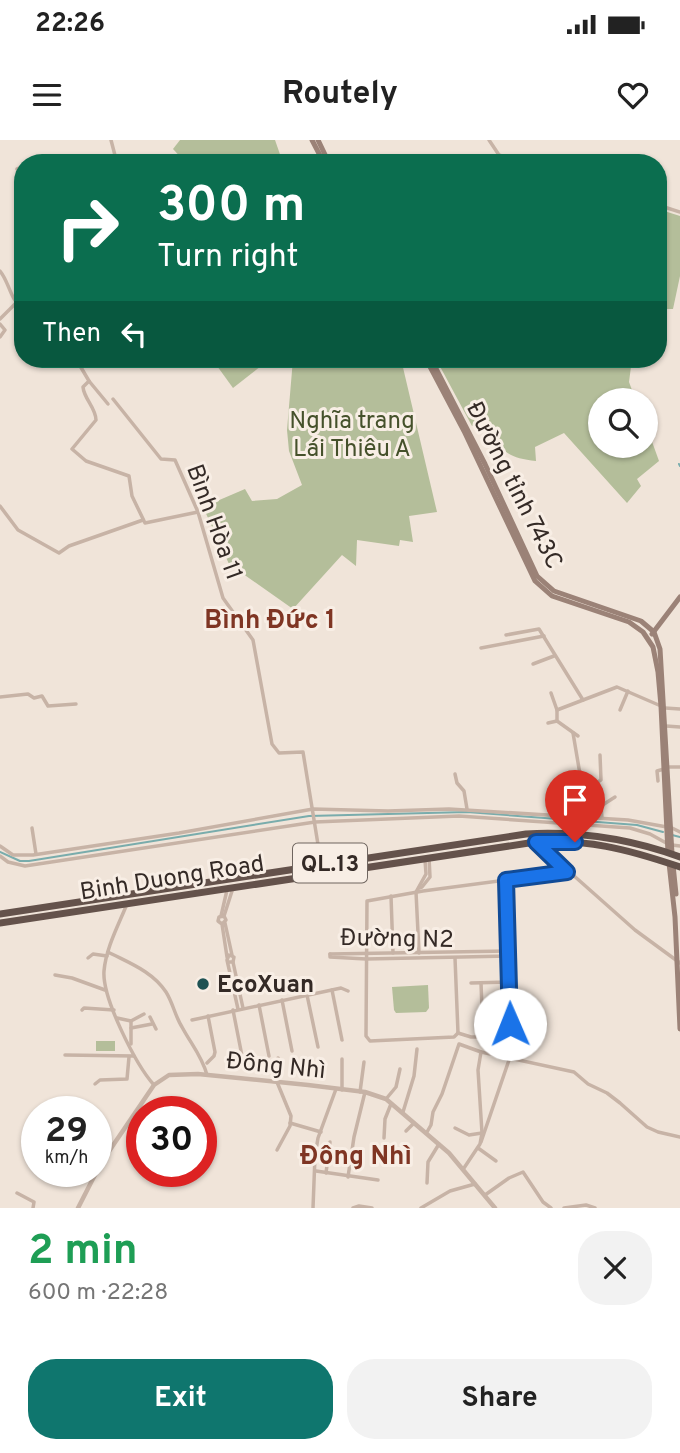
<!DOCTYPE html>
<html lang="en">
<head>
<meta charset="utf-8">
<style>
  body { margin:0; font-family:Overpass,sans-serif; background:#f2f2f2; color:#222; height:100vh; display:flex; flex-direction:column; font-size:26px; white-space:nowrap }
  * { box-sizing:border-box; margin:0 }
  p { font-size:23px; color:#767676 }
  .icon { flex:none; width:38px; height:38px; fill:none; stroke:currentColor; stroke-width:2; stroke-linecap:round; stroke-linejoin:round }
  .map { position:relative; height:1068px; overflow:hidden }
  .drawer { display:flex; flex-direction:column; background:#fff; flex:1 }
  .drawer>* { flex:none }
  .top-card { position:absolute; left:14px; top:14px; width:653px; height:214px; border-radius:28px; box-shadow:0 2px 5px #0004; background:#0b6e4f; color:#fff; overflow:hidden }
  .tools { position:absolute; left:588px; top:248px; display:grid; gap:14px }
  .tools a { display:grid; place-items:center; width:70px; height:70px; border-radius:50%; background:#fff; box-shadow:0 2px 5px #0004; font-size:35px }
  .speed { position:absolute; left:21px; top:956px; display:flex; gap:14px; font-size:35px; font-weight:700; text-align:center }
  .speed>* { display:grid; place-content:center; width:91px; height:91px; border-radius:50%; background:#fff; box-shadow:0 2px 5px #0004; line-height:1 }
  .speed small { font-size:18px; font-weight:400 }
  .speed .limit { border:10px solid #d22; background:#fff; color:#111 }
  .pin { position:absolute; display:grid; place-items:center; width:60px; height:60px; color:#fff; margin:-72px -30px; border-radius:50% 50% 50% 0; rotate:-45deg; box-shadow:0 0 7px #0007 }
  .pin .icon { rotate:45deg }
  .me { position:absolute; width:77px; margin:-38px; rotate:359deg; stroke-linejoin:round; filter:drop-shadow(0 0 5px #0008) }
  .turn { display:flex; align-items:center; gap:24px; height:147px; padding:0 28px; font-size:32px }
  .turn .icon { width:91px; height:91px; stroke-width:2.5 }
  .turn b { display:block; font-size:49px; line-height:60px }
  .then { display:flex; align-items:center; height:66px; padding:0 28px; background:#0003; gap:14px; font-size:26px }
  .round { display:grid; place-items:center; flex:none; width:74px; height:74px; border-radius:28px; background:#f2f2f2 }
  .overview { display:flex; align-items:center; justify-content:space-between; height:119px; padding:0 28px }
  h1 { font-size:42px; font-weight:700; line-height:52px; color:#1e9e55 }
  .cta { display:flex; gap:14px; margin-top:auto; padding:14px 28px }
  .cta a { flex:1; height:80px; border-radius:28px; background:#0f766e; color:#fff; font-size:28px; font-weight:700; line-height:80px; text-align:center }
  .cta a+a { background:#f2f2f2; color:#222 }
  .status { display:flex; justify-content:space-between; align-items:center; height:49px; padding:0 35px; background:#fff; direction:ltr }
  .status svg { height:19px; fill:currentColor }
  header { display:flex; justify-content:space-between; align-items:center; height:91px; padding:0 28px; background:#fff; font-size:32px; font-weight:700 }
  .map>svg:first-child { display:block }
  .green { fill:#b4be9a }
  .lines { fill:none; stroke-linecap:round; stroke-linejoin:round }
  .stream { stroke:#79acac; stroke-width:2 }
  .minor { stroke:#c7b3a6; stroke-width:3.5 }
  .tertiary { stroke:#c7b3a6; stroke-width:4.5 }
  .secondary { stroke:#9b8277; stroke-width:5 }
  .trunk { stroke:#64524b; stroke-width:7 }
  .route-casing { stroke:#114b97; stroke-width:18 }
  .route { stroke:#1a73e8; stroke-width:12 }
  .poi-dot { fill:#1e5253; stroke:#f8eee5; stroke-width:2.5 }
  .labels { text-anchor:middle; stroke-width:6; stroke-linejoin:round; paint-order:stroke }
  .shield { fill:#f8eee5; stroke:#6f655f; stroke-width:2 }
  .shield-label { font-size:23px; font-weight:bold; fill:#342a26 }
  .park-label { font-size:24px; fill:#45512b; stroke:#f8eee5 }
  .street-label { font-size:24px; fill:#342a26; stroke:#f8eee5 }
  .poi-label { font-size:24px; font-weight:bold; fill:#342a26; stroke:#f8eee5; text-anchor:start }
  .neighbourhood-label { font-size:26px; font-weight:bold; fill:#7f3523; stroke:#f8eee5 }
</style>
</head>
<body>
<div class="status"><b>22:26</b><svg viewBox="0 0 49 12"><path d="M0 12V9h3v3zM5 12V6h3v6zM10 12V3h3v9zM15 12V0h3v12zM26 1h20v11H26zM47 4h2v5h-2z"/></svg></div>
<header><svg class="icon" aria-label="menu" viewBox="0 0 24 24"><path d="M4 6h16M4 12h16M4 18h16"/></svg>Routely<svg class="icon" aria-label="heart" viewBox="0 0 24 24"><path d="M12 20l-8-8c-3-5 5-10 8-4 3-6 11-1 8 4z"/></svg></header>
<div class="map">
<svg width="680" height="1068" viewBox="0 0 680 1068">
  <rect width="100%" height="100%" fill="#f0e4d9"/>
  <!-- green -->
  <g class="green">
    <polygon points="180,0 275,0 283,23 186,23 173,9"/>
    <polygon points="658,69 680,76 680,136 673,169 658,169"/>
    <polygon points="212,219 270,219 233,248"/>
    <polygon points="293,219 401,219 437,372 409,376 413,402 400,400 399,406 357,400 356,426 342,415 293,469 229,424 203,367 245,349 252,361 277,359 302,345 289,311 287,290"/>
    <path d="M436 219H632L629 242 636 261H600V306H646V285L659 321 637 339 641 346 627 363 564 293 535 307 536 321C504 318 498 308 487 280L472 286Z"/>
    <polygon points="428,845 429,868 426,872 396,873 394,870 392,847"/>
    <rect x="96" y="901" width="19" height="10"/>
  </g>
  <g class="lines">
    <!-- stream -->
    <g class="stream">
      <polyline points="679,324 680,326"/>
      <polyline points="672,695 680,697"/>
      <polyline points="0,712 20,721 29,721 309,676 467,672 637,685 663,692"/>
    </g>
    <!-- minor -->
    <g class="minor">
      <polyline points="111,0 117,23"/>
      <polyline points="489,0 499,15 522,23"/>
      <polyline points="40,23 60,16"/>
      <polyline points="17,29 23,27"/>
      <polyline points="658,65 680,72"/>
      <path d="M0 131C10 143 9 159 23 168"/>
      <polyline points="0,179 16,163"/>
      <polyline points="0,184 5,190 0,197"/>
      <path d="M76 219 89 241 83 247C84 259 96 268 96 280L72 309 86 321 129 336 132 356 145 383 198 372"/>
      <polyline points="100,219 104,224"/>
      <polyline points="89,241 108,264"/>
      <polyline points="113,259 161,319 175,320 198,372 223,458 253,500 272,604 279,613 303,612 321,723"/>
      <polyline points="0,366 18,390 59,413 69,406 143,380"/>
      <polyline points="506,495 539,489 583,560"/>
      <polyline points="481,508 544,496"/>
      <polyline points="533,524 554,516"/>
      <polyline points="551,553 557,570 557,581 578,596"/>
      <polyline points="0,557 28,554 34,558 42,556 48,566 76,564"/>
      <polyline points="665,568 680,569"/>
      <polyline points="557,570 617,547 661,566"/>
      <polyline points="620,570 628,551"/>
      <polyline points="548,583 557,581"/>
      <polyline points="666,586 680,587"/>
      <polyline points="573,593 582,646"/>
      <polyline points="668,627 680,627"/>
      <polyline points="455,634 457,643 464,651 467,669"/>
      <polyline points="658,641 657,631 664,629"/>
      <polyline points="589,677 582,646 594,644 601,640 600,615"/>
      <polyline points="602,678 601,666 615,657"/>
      <polyline points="32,688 36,714"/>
      <polyline points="672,688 680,692"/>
      <polyline points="537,703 635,790 680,823"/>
      <polyline points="672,705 680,706"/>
      <polyline points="0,706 13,715 33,715 179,693 313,669 388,671 449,669 628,680 667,687"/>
      <polyline points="0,716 8,722 25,726 315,682 459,676 630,688 650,694 668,704"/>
      <polyline points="419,748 422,747 430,737 429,717"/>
      <polyline points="391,756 393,813"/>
      <path d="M127 764C118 786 106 808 104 831 102 858 136 925 154 945"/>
      <polyline points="221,776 227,750"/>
      <polyline points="224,776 233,748"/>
      <polyline points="225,783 232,815"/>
      <polyline points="222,784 226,780 224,776 219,777 218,781 222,784 227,817"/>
      <path d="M108 812C129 823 152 831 166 852 173 863 175 876 182 887 191 904 202 916 207 935"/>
      <polyline points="419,813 416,752 426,734 425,720"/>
      <polyline points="330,814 330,817 366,819 509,816"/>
      <polyline points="330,814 508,811"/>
      <polyline points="88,818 93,814 107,816"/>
      <polyline points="455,818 458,893"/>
      <polyline points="228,822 233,822 234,817 229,815 227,820 238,869"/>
      <polyline points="233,822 243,868"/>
      <polyline points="55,835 72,838 105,850"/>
      <polyline points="471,843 509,842"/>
      <polyline points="481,843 483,894"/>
      <polyline points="332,850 342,900"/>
      <polyline points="307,855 318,907"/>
      <polyline points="282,860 292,911"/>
      <polyline points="259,865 269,916"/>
      <polyline points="82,870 84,868 114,870"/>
      <polyline points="233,870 243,921"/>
      <polyline points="150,877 156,889"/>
      <polyline points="117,878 131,881 144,874"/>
      <polyline points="192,880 341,848 348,851"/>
      <polyline points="131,888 152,884"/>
      <polyline points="458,893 454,897 370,901 366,896 367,761 423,751 567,732"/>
      <polyline points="458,893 471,897 480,897 483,894 488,898 509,898"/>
      <polyline points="131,904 131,881"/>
      <polyline points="65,915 134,916"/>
      <polyline points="207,923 214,916 215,912 208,876"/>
      <polyline points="95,944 100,940 127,939 129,917"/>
      <polyline points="342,950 342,919"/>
      <polyline points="360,952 364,922"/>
      <polyline points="386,959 396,947 400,929"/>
      <polyline points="403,972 414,936 417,909"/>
      <polyline points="290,983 321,992"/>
      <polyline points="455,988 469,995 482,993"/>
      <polyline points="406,991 414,983"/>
      <polyline points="427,992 431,985 433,972 442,954 459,904 481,912 574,932 588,944 607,953 620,963 647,987 658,992 680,997"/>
      <polyline points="96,998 110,1009"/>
      <polyline points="384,998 385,979 391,964"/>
      <polyline points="481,1002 510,917 506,740"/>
      <polyline points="478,1008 496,1021"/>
      <polyline points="277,1010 290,986 291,976 277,942 278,918"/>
      <polyline points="464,1028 480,1004 482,993 478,930 481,912"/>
      <polyline points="316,1031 378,1040"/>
      <polyline points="326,1033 330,1002"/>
      <polyline points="348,1037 354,997 365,952"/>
      <polyline points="427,1043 428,1022 439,1004"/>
      <polyline points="17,1053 34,1062 33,1068"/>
      <polyline points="485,1055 509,1038 523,1032 543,1062 551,1068"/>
      <polyline points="313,1068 315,1016 318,998 336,949"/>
      <polyline points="353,1068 359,1066 372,1068"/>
      <polyline points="421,1068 450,1051 475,1044"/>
      <polyline points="564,1068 586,1065 595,1068"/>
    </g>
    <!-- tertiary -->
    <polyline class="tertiary" points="78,1068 101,1023 154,945 169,935 198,934 308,945 365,952 386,959 449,1013 495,1068"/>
    <!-- secondary -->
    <g class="secondary">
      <polyline points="312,0 324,23"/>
      <polyline points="318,0 329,23"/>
      <polyline points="426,219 464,291 535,441 552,456 629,482 643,492 653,507 658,532 661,566 668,713"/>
      <polyline points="431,219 485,324 537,436 554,451 641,481 654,492 660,509 672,714"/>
      <polyline points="652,494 680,457"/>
      <polyline points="669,723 675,777 680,889"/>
      <polyline points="673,725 676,754"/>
    </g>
    <!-- trunk -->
    <g class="trunk">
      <path d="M0 774 526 694C578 691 630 699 680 717"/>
      <path d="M0 783 529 703C586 698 627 709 680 727"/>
    </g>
  </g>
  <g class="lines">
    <!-- route casing -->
    <g class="route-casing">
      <polyline id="route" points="510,884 506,740 567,732 536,702 575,702"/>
    </g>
    <!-- route -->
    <use href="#route" class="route"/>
  </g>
  <!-- markers -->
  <circle class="poi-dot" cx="203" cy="844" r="7"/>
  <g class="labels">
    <!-- shield labels -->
    <rect class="shield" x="293" y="703.5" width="74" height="39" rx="5"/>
    <g class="shield-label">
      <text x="330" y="731">QL.13</text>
    </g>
    <!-- park labels -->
    <g class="park-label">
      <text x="352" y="288">Nghĩa trang<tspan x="352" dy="28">Lái Thiêu A</tspan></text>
    </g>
    <!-- street labels -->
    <g class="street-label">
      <text transform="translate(515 345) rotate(63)" y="8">Đường tỉnh 743C</text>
      <text transform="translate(215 382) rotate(70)" y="8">Bình Hòa 11</text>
      <text transform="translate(172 737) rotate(-9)" y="8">Binh Duong Road</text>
      <text transform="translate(397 798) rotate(1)" y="8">Đường N2</text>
      <text transform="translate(276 925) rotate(6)" y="8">Đông Nhì</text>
    </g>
    <!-- poi labels -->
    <g class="poi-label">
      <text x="217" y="852">EcoXuan</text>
    </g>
    <!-- neighbourhood labels -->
    <g class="neighbourhood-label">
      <text x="270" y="488">Bình Đức 1</text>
      <text x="356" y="1024">Đông Nhì</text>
    </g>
  </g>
</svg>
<div class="tools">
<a><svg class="icon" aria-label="search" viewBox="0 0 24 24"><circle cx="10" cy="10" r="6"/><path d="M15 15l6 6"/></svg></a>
</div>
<div class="speed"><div>29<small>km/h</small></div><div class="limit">30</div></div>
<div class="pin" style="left:575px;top:702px;background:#d93025"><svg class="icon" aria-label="arrive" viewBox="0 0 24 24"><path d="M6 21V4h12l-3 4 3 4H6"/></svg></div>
<svg class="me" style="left:510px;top:884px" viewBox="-20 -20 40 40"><circle r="19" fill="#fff"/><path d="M0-13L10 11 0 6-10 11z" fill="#1a73e8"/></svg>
<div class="top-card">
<div class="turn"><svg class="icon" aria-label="right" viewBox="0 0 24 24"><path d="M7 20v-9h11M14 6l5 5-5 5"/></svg><div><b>300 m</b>Turn right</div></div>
<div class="then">Then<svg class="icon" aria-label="left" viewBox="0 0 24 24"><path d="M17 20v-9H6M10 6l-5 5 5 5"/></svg></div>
</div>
</div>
<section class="drawer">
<div class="overview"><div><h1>2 min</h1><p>600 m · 22:28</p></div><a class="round"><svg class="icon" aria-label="close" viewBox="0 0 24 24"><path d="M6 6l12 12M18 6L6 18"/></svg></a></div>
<div class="cta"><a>Exit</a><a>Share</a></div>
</section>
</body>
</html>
